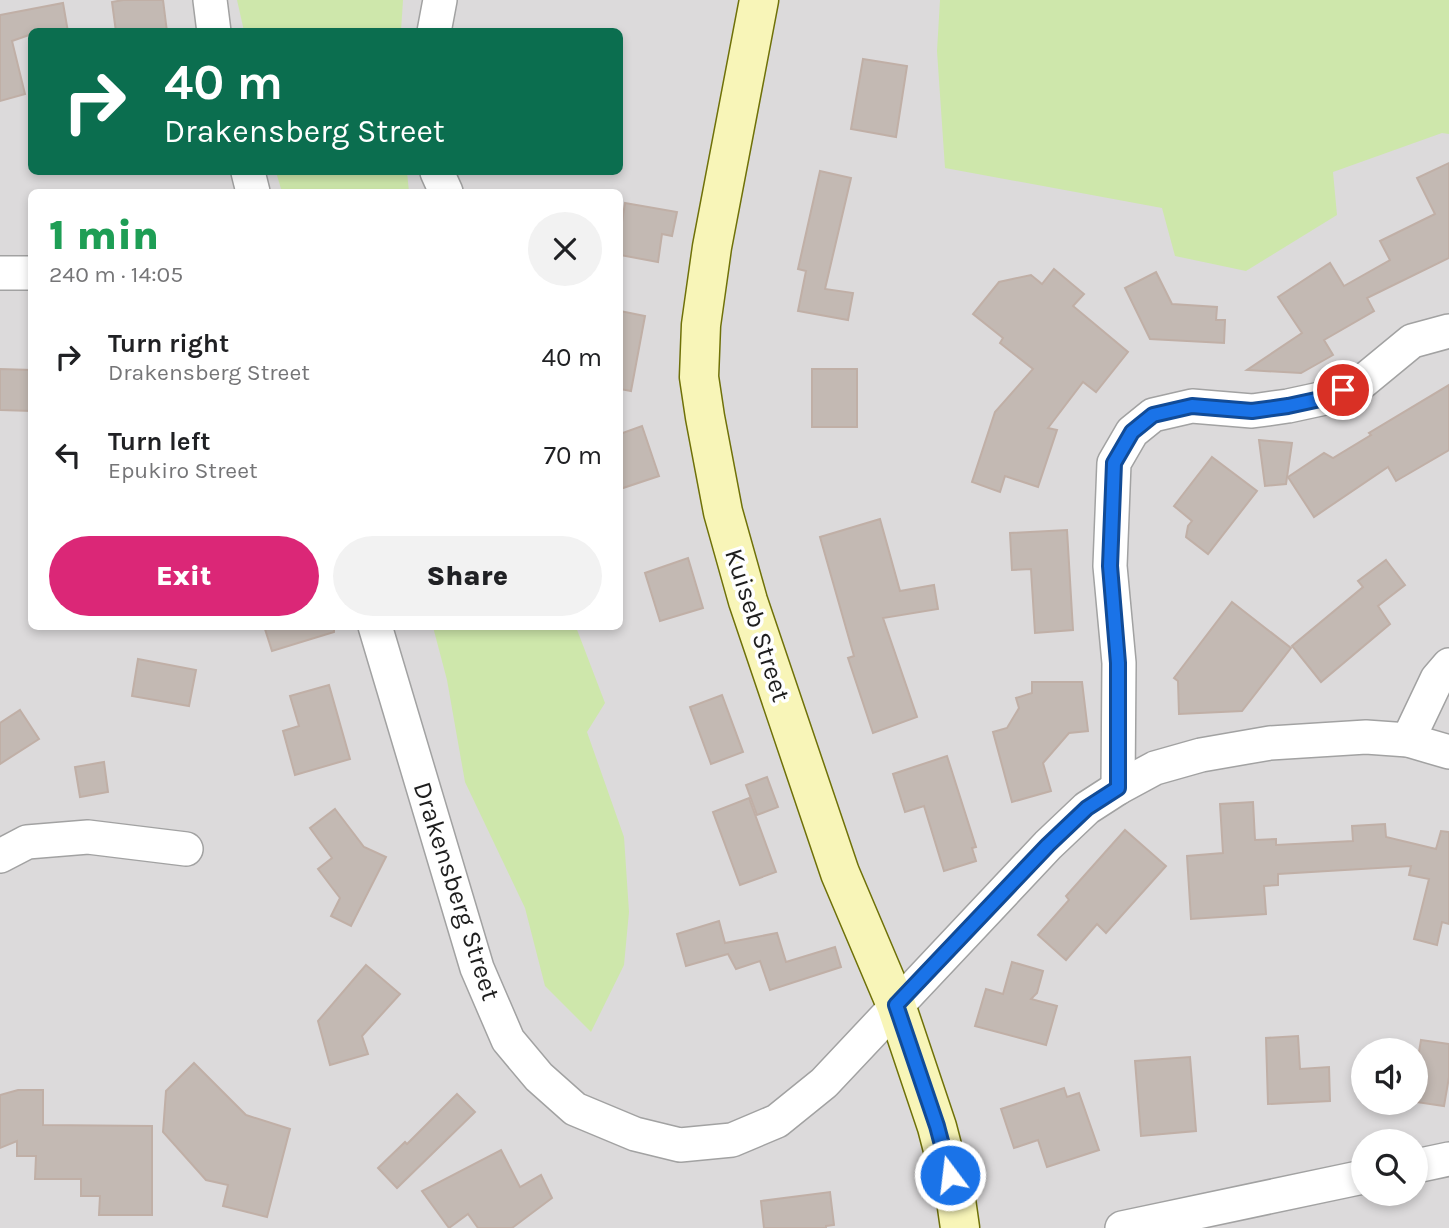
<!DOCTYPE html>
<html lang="en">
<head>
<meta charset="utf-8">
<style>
  body { margin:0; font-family:Karla,sans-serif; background:#f2f2f2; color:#202124; height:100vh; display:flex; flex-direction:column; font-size:26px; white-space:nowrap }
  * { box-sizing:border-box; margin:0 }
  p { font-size:23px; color:#757577 }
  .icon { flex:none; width:38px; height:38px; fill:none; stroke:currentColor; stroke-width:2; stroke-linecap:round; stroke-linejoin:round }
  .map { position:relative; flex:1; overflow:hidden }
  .sheet { position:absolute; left:28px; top:189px; width:595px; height:441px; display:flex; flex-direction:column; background:#fff; border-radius:10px; box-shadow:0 4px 10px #0003 }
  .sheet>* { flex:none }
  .banner { position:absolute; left:28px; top:28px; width:595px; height:147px; border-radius:10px; box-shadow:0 4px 10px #0003; background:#0b6e4f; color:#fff; overflow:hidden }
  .controls { position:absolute; left:1351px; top:1038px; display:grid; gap:14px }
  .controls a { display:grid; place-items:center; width:77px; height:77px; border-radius:50%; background:#fff; box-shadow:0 4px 10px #0003; font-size:35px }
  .pin { position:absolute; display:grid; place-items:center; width:60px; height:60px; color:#fff; margin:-30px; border:4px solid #fff; border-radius:50%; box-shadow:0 2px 7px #0007 }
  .me { position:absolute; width:77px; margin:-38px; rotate:345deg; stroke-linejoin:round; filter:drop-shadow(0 0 5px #0008) }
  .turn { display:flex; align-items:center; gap:24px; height:147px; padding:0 21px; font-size:32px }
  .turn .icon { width:91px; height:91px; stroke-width:2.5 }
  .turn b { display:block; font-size:49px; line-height:60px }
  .round { display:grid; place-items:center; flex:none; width:74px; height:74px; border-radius:37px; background:#f2f2f2 }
  .headline { display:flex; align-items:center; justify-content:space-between; height:119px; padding:0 21px }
  h1 { font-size:42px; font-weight:800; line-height:52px; color:#1e9e55 }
  .primary-button { display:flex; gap:14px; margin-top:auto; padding:14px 21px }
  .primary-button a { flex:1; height:80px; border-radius:42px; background:#db2777; color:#fff; font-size:28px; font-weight:800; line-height:80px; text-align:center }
  .primary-button a+a { background:#f2f2f2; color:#202124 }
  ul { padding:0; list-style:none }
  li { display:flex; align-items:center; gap:21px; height:98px; padding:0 21px }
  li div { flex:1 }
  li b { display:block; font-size:26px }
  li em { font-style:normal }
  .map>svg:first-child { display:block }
  .residential { fill:#dcdadb; fill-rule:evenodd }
  .grass { fill:#cee7ab }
  .building { fill:#c3b9b3; stroke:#c0afa6; stroke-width:2 }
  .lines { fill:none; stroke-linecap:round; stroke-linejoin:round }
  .street-casing { stroke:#a2a2a2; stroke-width:36 }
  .secondary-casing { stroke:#6f7108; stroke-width:41 }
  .street { stroke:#fff; stroke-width:33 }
  .secondary { stroke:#f8f5b8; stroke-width:38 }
  .route-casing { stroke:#114b97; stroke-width:18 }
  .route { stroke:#1a73e8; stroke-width:12 }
  .labels { text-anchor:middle; stroke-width:7; stroke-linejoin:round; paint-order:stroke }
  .street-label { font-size:26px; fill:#1e1e1e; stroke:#fff }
</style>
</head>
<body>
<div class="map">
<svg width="1449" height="1228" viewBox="0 0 1449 1228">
  <rect width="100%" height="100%" fill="#eeeae4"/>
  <!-- residential -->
  <path class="residential" d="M0 0H1449V1228H0ZM32 32H620V172H32ZM32 192H620V626H32ZM1363 1050H1416V1102H1363ZM1363 1141H1416V1194H1363Z"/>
  <!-- grass -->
  <g class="grass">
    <polygon points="237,0 403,0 401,31 244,31"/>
    <polygon points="940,0 1449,0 1449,134 1442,133 1333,172 1337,215 1246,271 1175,256 1162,208 945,168 937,51"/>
    <polygon points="276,172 407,172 409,192 282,192"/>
    <polygon points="433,627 576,627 605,703 587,732 624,837 629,912 624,965 591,1032 545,986 525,908 465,782 447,680"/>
  </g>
  <!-- building -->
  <g class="building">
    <polygon points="123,0 163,0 167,32 116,32 112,2"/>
    <polygon points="63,3 68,32 32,32 32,34 12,41 25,94 0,101 0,15"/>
    <polygon points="863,59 907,66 896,137 851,129"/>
    <polygon points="1449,163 1449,258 1367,298 1374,311 1324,340 1333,355 1301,373 1247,370 1302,333 1278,297 1330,263 1344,286 1390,260 1380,241 1435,214 1417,178"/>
    <polygon points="820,171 851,178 825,289 853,293 848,320 798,311 806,271 798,269"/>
    <polygon points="625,203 677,212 672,236 662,234 658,262 620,255 620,235"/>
    <polygon points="1054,269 1084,294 1073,306 1128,352 1096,392 1083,382 1048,428 1057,430 1038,487 1005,476 1000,492 972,482 995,412 1033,369 1000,343 1003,338 973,314 999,282 1031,275 1042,284"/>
    <polygon points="1156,272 1172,304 1217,307 1216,320 1225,320 1224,343 1150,339 1125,288"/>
    <polygon points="620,311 645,316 631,391 620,389"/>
    <polygon points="0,369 32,370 32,411 0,410"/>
    <rect x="812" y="369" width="45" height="58"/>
    <polygon points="1449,385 1449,450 1396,481 1388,467 1314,517 1288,477 1324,453 1333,458 1371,435 1369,433"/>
    <polygon points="642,426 659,476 620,489 620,434"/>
    <polygon points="1259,440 1292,443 1286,484 1265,486"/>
    <polygon points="1212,457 1257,491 1208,554 1186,537 1188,526 1192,521 1174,506"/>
    <polygon points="880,519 900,591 934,585 938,609 883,618 917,717 873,733 848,658 854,656 820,537"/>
    <polygon points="1067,530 1073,630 1035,633 1031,569 1012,570 1010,533"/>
    <polygon points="688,558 703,608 660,621 645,573"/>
    <polygon points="1386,560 1405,585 1378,606 1390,624 1321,682 1292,646 1363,587 1358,581"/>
    <polygon points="1232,602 1291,648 1242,711 1179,714 1178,681 1174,678"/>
    <polygon points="264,626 334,626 334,632 272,651"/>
    <polygon points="138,659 196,670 189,706 132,696"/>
    <polygon points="1032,682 1082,682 1088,731 1069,733 1043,763 1051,791 1012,802 993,732 1007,728 1019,708 1016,698 1032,693"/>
    <polygon points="329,685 350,759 295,775 283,731 299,726 290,696"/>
    <polygon points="722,695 743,752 711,764 690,707"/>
    <polygon points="20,710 39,739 0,764 0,723"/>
    <polygon points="947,756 976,847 972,848 976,861 944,871 924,806 905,812 893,774"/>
    <polygon points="104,762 108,792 80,797 75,767"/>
    <polygon points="767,777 778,807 757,815 746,785"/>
    <polygon points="749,798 776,872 740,885 713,812"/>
    <polygon points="1253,802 1255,840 1276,839 1276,845 1353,841 1352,826 1385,824 1386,837 1436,849 1441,831 1449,832 1449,924 1442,922 1437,945 1414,939 1429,879 1409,875 1411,866 1278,874 1278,885 1264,886 1266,914 1191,919 1187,856 1223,853 1220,804"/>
    <polygon points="335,809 364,847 386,857 351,926 331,916 340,898 318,869 332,858 310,828"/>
    <polygon points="1125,830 1166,866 1106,933 1097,924 1066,960 1038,935 1069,900 1066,896"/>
    <polygon points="719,921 725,943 777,933 786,962 835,947 841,967 770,990 760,961 736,969 728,954 686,966 677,934"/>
    <polygon points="1012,962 1043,971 1037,993 1031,999 1057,1006 1046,1045 975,1026 986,989 1003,994"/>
    <polygon points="366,965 400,994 362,1036 368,1054 330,1065 318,1021"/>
    <polygon points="1298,1036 1300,1069 1329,1067 1330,1101 1268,1104 1266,1038"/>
    <polygon points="1421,1040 1449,1044 1449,1077 1444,1106 1416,1102 1416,1070"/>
    <polygon points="1190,1057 1196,1131 1141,1136 1135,1061"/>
    <polygon points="194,1063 246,1115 290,1129 267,1217 223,1206 228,1185 206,1180 163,1132 166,1091"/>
    <polygon points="1064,1088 1067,1097 1079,1093 1099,1150 1047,1167 1038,1140 1014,1148 1001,1109"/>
    <polygon points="18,1090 43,1090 43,1125 152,1126 152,1215 99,1215 100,1196 81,1196 81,1179 35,1179 36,1156 17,1156 17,1141 0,1148 0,1095"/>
    <polygon points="457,1094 475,1112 397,1188 378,1168 405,1142 407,1144"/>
    <polygon points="501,1150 520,1187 541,1175 552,1198 512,1228 478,1228 468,1214 449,1228 422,1191"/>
    <polygon points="830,1192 834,1225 826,1226 826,1228 764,1228 761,1201"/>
  </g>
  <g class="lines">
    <!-- street casing -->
    <g class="street-casing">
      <g id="street">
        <polyline points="210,0 214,32"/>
        <polyline points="434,32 440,0"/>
        <polyline points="248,172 253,192"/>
        <polyline points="437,172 446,192"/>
        <polyline points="0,273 32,273"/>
        <polyline points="375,626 477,968 508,1040 539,1077 575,1109 635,1134 680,1145 732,1140 777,1121 824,1083 1048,845 1087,808 1118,788 1155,768 1201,755 1270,743 1366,737 1408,740 1449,752"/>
        <polyline points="1408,740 1437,679 1449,665"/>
        <polyline points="1118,788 1119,663 1110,566 1114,463 1132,432 1153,415 1192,406 1252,411 1288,406 1325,398 1361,383 1412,341 1449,331"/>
        <polyline points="0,856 27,842 88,837 186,849"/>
        <polyline points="1416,1166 1449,1159"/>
        <polyline points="1122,1228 1363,1177"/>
      </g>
    </g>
    <!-- secondary casing -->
    <g class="secondary-casing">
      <polyline id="secondary" points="759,0 712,247 701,325 699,377 705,417 723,512 748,601 840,873 896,1005 937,1127 956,1200 960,1228"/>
    </g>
    <!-- street -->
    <use href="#street" class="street"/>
    <!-- secondary -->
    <use href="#secondary" class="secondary"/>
  </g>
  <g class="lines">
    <!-- route casing -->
    <g class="route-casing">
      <polyline id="route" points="950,1175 937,1126 896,1005 1048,845 1087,808 1118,788 1118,663 1110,566 1114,463 1132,432 1153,415 1192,406 1252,411 1288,406 1325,398 1343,390"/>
    </g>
    <!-- route -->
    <use href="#route" class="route"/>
  </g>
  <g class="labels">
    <!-- street labels -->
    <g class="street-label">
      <text transform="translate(758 625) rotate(72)" y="9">Kuiseb Street</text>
      <text transform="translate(457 891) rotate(72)" y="9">Drakensberg Street</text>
    </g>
  </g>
</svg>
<div class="controls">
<a><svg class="icon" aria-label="sound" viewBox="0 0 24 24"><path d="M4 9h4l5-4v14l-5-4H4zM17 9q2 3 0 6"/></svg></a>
<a><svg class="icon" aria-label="search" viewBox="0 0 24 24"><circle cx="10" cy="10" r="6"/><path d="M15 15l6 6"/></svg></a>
</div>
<div class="pin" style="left:1343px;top:390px;background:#d93025"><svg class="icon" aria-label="arrive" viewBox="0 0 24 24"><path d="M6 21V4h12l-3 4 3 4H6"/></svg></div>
<svg class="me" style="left:950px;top:1175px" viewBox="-20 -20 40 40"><circle r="17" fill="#1a73e8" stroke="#fff" stroke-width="3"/><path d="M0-11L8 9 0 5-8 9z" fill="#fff"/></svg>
<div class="banner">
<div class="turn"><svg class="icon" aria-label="right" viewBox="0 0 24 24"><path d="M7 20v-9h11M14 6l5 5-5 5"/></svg><div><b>40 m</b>Drakensberg Street</div></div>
</div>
<section class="sheet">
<div class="headline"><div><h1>1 min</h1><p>240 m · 14:05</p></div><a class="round"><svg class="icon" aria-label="close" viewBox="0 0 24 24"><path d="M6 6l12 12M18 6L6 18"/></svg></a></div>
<ul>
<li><svg class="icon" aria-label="right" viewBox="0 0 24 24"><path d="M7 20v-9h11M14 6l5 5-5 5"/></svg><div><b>Turn right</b><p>Drakensberg Street</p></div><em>40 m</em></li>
<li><svg class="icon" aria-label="left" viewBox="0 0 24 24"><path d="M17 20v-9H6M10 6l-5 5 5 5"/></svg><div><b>Turn left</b><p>Epukiro Street</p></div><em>70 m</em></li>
</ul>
<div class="primary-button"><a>Exit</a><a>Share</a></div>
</section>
</div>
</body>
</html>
